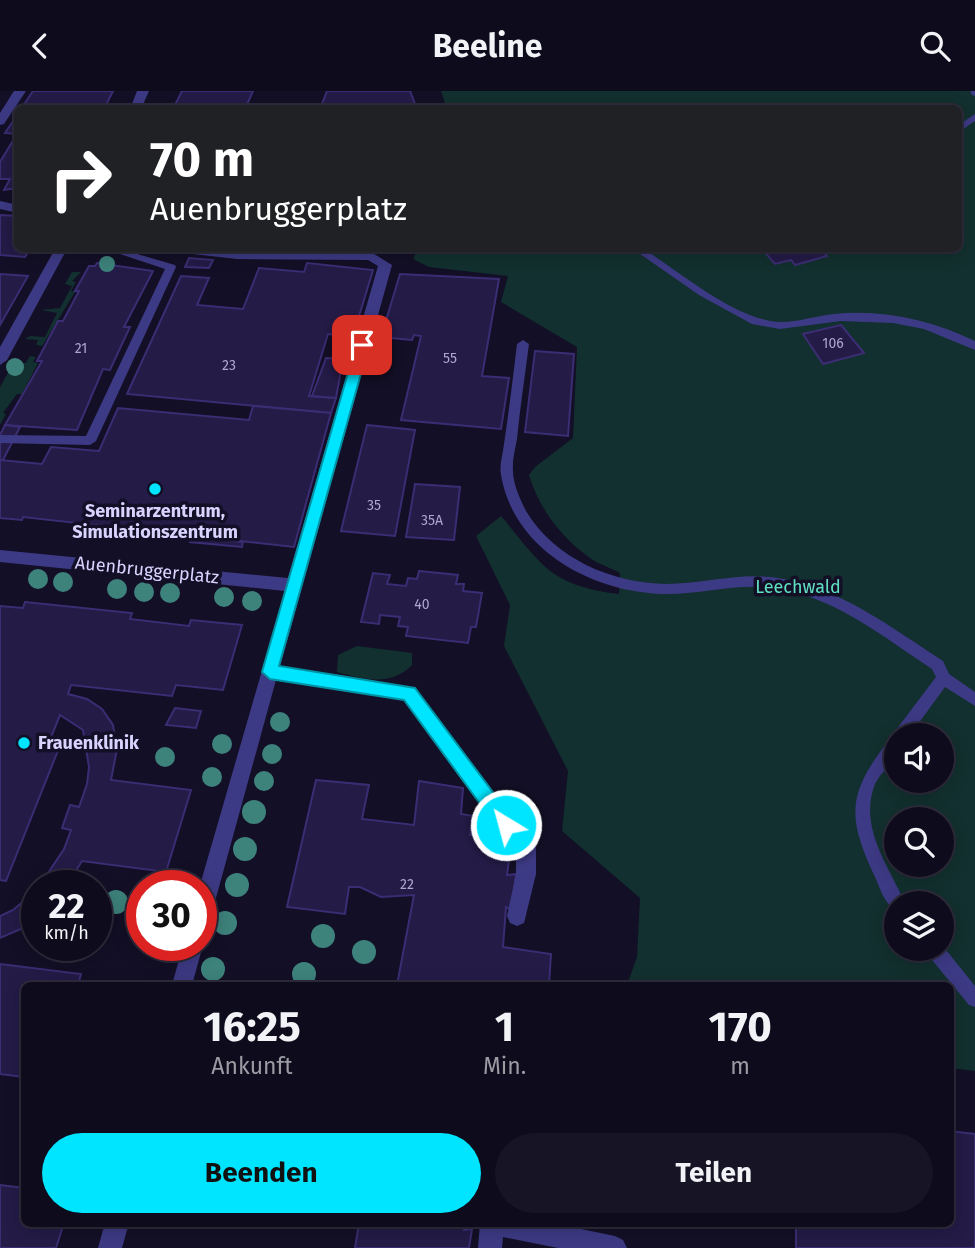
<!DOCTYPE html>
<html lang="de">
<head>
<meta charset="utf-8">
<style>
  body { margin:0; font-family:"Fira Sans",sans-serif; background:#171425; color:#f1f3f6; height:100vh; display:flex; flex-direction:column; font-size:26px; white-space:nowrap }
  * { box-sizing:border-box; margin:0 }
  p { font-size:23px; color:#9b9ba3 }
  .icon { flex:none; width:38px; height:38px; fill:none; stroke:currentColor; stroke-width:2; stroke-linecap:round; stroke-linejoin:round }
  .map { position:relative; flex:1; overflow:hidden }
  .side { position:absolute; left:21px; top:891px; width:933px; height:245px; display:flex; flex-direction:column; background:#0e0b1c; border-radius:10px; box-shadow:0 4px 18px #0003,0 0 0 2px #2e2b3b }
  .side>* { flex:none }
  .guide { position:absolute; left:14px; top:14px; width:948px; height:147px; border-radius:10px; box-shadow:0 4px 18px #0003,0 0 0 2px #2e2b3b; background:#202124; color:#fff; overflow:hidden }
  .tools { position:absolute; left:884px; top:632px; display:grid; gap:14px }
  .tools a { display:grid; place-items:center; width:70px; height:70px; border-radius:50%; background:#0e0b1c; box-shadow:0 4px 18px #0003,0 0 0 2px #2e2b3b; font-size:35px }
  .speed { position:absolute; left:21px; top:779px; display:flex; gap:14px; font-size:35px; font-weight:700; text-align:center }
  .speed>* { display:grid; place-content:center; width:91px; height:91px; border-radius:50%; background:#0e0b1c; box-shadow:0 4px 18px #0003,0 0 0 2px #2e2b3b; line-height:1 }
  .speed small { font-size:18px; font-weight:400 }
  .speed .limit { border:10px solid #d22; background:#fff; color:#111 }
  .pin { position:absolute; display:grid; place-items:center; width:60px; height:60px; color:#fff; margin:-30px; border-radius:14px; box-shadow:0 4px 10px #0006 }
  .me { position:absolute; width:77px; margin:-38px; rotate:323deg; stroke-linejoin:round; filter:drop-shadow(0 0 5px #0008) }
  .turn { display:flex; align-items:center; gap:24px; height:147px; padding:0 21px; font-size:32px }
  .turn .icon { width:91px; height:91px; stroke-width:2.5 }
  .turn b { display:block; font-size:49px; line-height:60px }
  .eta { display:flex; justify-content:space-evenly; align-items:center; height:119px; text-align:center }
  .eta b { font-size:42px; font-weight:700; line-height:49px }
  .primary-button { display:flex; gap:14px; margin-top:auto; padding:14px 21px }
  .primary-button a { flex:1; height:80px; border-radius:42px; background:#00e5ff; color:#111; font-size:28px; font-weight:700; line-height:80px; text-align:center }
  .primary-button a+a { background:#171425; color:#f1f3f6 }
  header { display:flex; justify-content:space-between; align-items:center; height:91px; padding:0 21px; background:#0e0b1c; font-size:32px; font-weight:700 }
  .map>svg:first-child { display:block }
  .green { fill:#12302f; fill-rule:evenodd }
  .building { fill:#241b47; stroke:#3b2d73; stroke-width:2 }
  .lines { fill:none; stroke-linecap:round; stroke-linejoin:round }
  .service { fill:#3d3a85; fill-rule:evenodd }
  .minor { fill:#3d3a85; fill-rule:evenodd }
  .tree { fill:#3d827b }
  .route { fill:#00e5ff; stroke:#0095a6; stroke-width:2 }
  .poi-dot { fill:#00e5ff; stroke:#130f26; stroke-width:2.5 }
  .labels { text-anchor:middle; stroke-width:7; stroke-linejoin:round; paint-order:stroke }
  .number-label { font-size:14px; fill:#aca6d1 }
  .poi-label { font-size:18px; font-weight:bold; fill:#d9d4ff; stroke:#130f26 }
  .street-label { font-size:18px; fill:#d9d4ff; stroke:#130f26 }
  .park-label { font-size:18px; fill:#5fe0c0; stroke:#130f26 }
</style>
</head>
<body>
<header><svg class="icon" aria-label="back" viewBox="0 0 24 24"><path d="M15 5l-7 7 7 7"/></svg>Beeline<svg class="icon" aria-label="search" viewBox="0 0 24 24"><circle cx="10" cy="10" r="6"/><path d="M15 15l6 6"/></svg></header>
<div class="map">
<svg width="975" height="1157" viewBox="0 0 975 1157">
  <rect width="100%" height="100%" fill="#130f26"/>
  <!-- green -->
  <g class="green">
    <path d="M441 0H975V980L950 977V894H627L637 866 640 807 562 740 568 680 504 555 510 514 476 445 501 425C543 475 550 494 619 503L620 482C609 476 595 472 586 464 560 445 538 415 529 384L535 376 573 347 577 256 501 211 508 185 429 176 413 168 418 158H959V18H447ZM896 644H942V690H896ZM896 728H942V774H896ZM896 812H942V858H896Z"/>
    <polygon points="72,181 81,181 72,190 76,191 71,200 75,201 42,255 36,254 38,249 25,248 30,245 45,246 57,222 41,219 60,217 72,195 65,193"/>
    <polygon points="30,265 36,266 33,271 38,272 22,303 17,303 3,322 6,323 0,334 0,296 14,271 26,272"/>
    <path d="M357 555 412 562V574C392 595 364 589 337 581L338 564Z"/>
  </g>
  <!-- building -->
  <g class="building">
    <polygon points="33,0 113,0 104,18 21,18"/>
    <polygon points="182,0 253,0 245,18 173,18"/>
    <polygon points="327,0 410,0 417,18 320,18"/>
    <polygon points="18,23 18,97 4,99 10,88 0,88 0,71 17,43 5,42"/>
    <polygon points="0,124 18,125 18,158 30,158 25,166 0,164"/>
    <polygon points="762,158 821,158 827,165 795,174 791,169 775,173"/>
    <polygon points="189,167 213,169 209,177 185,176"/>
    <polygon points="97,172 153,180 124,236 130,236 110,279 103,278 77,339 5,334 42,270 37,270 58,230 63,230 79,200 75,200 89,175 95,175"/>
    <polygon points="307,172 373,179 353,245 328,243 309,305 336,307 331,322 127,303 181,185 209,187 197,214 243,218 259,177 304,181"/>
    <polygon points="0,183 28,185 0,234"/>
    <polygon points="400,183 499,188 482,285 509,287 501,338 401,329 421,245 414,244 412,249 381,246"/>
    <polygon points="841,234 864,262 823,273 803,243"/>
    <polygon points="535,260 574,263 568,345 525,341"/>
    <polygon points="326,267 343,268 336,307 312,305"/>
    <polygon points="253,315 331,322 294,456 23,426 22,429 0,427 0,369 42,373 51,356 99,360 118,317 249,329"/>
    <polygon points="5,334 20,336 3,369 0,369 0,344"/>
    <polygon points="367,334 415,339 395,445 341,440"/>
    <polygon points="415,393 460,396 454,449 406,446"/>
    <polygon points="192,444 200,447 243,451 242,456 190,451"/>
    <polygon points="419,480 458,484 456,493 464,493 463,500 482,502 476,536 471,536 468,552 406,545 408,536 398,535 400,526 380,524 379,533 361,531 373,482 390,484 387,493 406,495 408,487 417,488"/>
    <polygon points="25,511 132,522 130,528 189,535 191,529 242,534 223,599 176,594 172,605 71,594 68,603 87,608 102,618 113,634 117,658 111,689 191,699 166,781 82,770 67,794 40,794 64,758 71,739 62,737 70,714 79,716 87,693 89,676 83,639 60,624 47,656 59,657 6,790 0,789 0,515 23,517"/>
    <polygon points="175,617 201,620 196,637 166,634"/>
    <polygon points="316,689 369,694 362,728 414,734 419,690 463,697 461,723 473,725 470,744 508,748 511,754 507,784 516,783 512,819 506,816 503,856 551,863 549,894 397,894 414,804 381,806 360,796 349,796 345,823 287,816"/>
    <polygon points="37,799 37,825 21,838 0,847 0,825 13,819"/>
    <polygon points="0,873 81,883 78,894 24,894 24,986 0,983"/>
    <polygon points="950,1040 975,1043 975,1157 796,1157 796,1132 950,1132"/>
    <polygon points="0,1094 24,1097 24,1132 64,1132 56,1157 0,1157"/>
    <polygon points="359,1132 465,1132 464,1139 472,1138 469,1157 355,1157"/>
  </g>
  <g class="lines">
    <!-- service -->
    <g class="service">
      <polygon points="970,0 975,0 975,5 972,4"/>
      <polygon points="975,23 975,30 959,41 959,34"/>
      <polygon points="105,158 120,158 175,174 176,176 96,350 90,354 0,352 0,344 86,345 165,178"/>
      <path d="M633 158H644C681 182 726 221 770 230 791 234 813 225 834 223 883 218 931 229 975 250V259L924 238 893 232 841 230 780 238 752 233 699 204Z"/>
      <path d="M523 249 529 253C525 285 520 316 517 348 515 359 512 369 513 380 513 393 520 408 526 420 555 468 612 492 666 493 704 493 740 481 778 487 839 496 892 537 943 570L949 583 975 601V615L945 596 910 644H896C896 649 897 656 896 661 894 672 880 682 875 693 858 736 889 775 905 812H896V819C886 815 880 798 876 788 845 723 848 702 891 646L894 645 896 639 936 586 932 578C885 547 836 507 779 498 742 491 705 503 668 503 596 503 514 461 501 384 499 374 503 363 504 353 509 320 513 286 517 253Z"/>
      <polygon points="942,854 975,895 975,916 969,914 928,864 926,858 942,858"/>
    </g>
    <!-- minor -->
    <g class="minor">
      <polygon points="14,0 26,0 4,33 0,34 0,22"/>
      <polygon points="137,0 149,0 141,18 130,18"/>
      <polygon points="0,110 18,114 18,122 0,118"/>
      <polygon points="55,158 67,158 7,269 0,274 0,256"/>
      <polygon points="178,158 371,161 392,174 280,575 415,597 513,728 533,748 536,755 536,783 524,832 517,835 510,832 507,825 516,783 516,758 499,740 404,609 276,589 211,825 208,832 201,835 200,794 285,500 0,471 0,459 288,487 378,175 368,169 237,168 184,162"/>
      <polygon points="201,849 203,854 192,894 172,894 183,854 201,854"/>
      <polygon points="105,1132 129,1132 122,1157 98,1157"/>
      <polygon points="480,1132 552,1132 615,1145 623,1149 627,1157 558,1157 503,1146 502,1157 478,1157"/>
    </g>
  </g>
  <!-- trees -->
  <g class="tree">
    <circle cx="107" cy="173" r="8"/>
    <circle cx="15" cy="276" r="9"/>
    <circle cx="38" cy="488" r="10"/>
    <circle cx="63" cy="491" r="10"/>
    <circle cx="117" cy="498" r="10"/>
    <circle cx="144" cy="501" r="10"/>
    <circle cx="170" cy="502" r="10"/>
    <circle cx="224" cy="506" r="10"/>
    <circle cx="252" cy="510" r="10"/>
    <circle cx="280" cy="631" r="10"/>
    <circle cx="222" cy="653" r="10"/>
    <circle cx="272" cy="663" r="10"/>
    <circle cx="165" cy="666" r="10"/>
    <circle cx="212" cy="686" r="10"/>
    <circle cx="264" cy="690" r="10"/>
    <circle cx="254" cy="721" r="12"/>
    <circle cx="245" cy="758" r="12"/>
    <circle cx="237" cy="794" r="12"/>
    <circle cx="116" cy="811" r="12"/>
    <circle cx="225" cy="832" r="12"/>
    <circle cx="323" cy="845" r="12"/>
    <circle cx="364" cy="861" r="12"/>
    <circle cx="213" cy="878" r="12"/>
    <circle cx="304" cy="883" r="12"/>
  </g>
  <!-- route -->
  <polygon class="route" points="362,249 369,254 279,575 415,597 513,728 515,734 513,740 506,742 500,740 404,609 270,588 262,581 356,254"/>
  <!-- markers -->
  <g class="poi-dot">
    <circle cx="155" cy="398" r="7"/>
    <circle cx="24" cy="652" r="7"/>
  </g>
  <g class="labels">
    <!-- number labels -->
    <g class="number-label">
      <text x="833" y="257">106</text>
      <text x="81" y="262">21</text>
      <text x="450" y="272">55</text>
      <text x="229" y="279">23</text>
      <text x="374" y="419">35</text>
      <text x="432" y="434">35A</text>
      <text x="422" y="518">40</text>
      <text x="407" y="798">22</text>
    </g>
    <!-- poi labels -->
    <g class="poi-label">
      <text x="155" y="426">Seminarzentrum,<tspan x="155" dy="21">Simulationszentrum</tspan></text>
      <text x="38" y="658" text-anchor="start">Frauenklinik</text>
    </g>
    <!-- street labels -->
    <g class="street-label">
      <text transform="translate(147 479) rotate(6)" y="6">Auenbruggerplatz</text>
    </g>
    <!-- park labels -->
    <g class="park-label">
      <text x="798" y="502">Leechwald</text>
    </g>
  </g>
</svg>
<div class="tools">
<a><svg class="icon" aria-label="sound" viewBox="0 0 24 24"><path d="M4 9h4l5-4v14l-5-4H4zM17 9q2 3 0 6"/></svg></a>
<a><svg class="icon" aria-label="search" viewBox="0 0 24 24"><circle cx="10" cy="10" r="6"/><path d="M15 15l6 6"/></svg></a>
<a><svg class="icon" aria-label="layers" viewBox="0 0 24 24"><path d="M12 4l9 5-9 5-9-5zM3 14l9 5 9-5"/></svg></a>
</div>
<div class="speed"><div>22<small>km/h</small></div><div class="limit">30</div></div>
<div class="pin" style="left:362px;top:254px;background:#d93025"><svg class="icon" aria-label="arrive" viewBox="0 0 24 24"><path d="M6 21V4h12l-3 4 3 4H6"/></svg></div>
<svg class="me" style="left:506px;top:734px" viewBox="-20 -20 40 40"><circle r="17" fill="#00e5ff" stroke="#fff" stroke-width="3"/><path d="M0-11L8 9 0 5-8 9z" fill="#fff"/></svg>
<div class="guide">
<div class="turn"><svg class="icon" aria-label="right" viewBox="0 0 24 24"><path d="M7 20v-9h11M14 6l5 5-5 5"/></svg><div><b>70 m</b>Auenbruggerplatz</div></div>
</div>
<section class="side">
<div class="eta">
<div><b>16:25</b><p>Ankunft</p></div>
<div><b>1</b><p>Min.</p></div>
<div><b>170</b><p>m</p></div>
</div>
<div class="primary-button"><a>Beenden</a><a>Teilen</a></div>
</section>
</div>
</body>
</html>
